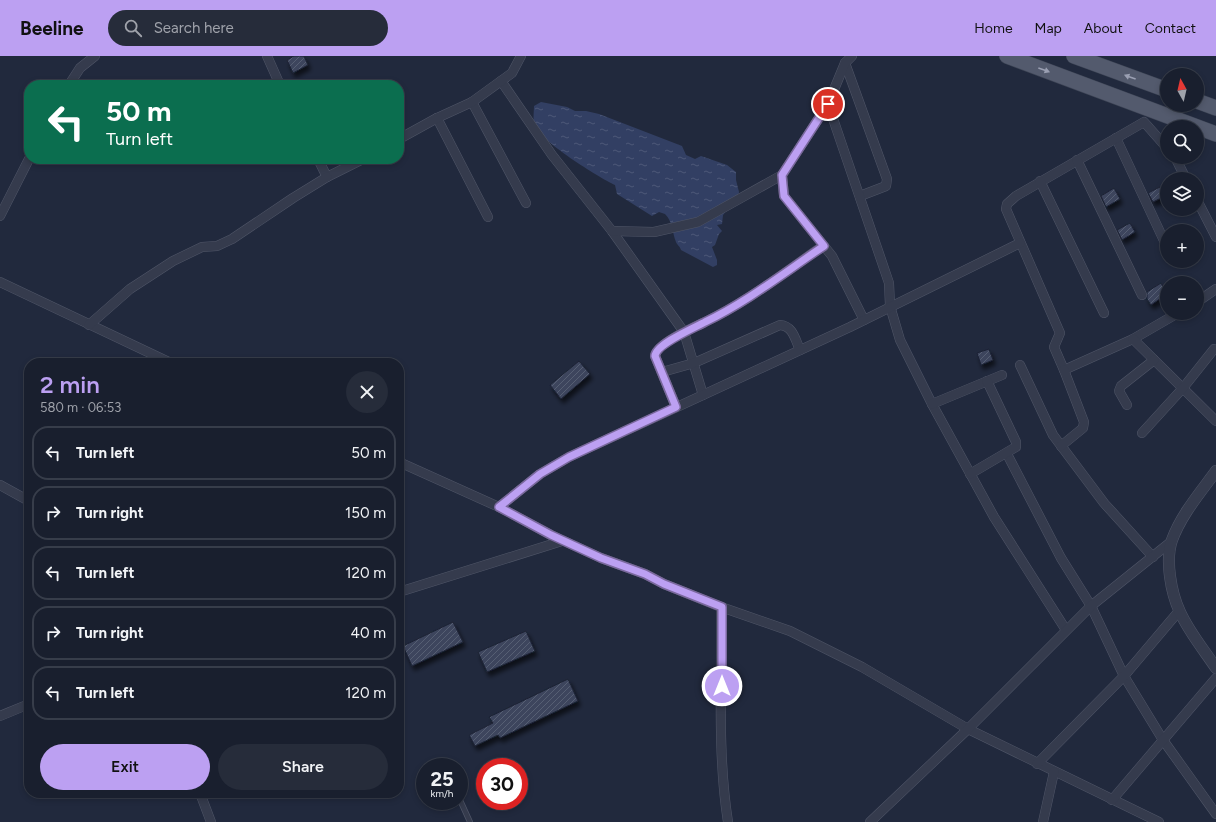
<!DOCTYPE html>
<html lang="en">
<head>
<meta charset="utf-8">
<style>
  body { margin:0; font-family:Figtree,sans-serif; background:#262c3a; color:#f1f3f6; height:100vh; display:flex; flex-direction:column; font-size:15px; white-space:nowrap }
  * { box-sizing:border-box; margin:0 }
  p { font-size:13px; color:#9fa2aa }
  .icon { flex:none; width:22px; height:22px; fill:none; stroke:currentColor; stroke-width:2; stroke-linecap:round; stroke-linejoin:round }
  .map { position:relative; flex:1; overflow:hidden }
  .panel { position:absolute; left:24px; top:302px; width:380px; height:440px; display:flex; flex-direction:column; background:#191f2e; border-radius:16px; box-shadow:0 2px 6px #0003,0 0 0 1px #373d4a }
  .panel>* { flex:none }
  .top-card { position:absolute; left:24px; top:24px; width:380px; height:84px; border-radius:16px; box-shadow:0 2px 6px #0003,0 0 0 1px #373d4a; background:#0b6e4f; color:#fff; overflow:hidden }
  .needle { width:26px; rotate:352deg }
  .fabs { position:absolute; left:1160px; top:12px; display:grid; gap:8px }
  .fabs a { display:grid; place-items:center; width:44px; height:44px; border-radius:50%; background:#191f2e; box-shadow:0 2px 6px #0003,0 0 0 1px #373d4a; font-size:20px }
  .speed { position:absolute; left:416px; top:702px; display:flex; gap:8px; font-size:20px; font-weight:700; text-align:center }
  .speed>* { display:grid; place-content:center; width:52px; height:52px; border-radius:50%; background:#191f2e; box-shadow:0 2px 6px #0003,0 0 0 1px #373d4a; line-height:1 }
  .speed small { font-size:10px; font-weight:400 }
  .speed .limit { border:6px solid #d22; background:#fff; color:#111 }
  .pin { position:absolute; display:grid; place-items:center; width:34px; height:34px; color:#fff; margin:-17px; border:2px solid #fff; border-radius:50%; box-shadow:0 1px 4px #0007 }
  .me { position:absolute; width:44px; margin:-22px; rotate:0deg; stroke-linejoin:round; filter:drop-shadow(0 0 3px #0008) }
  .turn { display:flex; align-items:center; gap:14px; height:84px; padding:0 16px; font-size:18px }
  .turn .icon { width:52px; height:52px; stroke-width:2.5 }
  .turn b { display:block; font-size:28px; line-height:34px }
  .round { display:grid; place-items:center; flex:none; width:42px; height:42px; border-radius:21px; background:#262c3a }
  .overview { display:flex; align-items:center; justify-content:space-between; height:68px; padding:0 16px }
  h1 { font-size:24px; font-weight:600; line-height:30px; color:#bca0f2 }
  .action { display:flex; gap:8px; margin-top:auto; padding:8px 16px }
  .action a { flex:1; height:46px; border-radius:24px; background:#bca0f2; color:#111; font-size:16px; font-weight:600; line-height:46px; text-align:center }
  .action a+a { background:#262c3a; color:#f1f3f6 }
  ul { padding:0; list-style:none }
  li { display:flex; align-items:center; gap:12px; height:54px; margin:0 8px 6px; padding:0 8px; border:2px solid #373d4a; border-radius:16px }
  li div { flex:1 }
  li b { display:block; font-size:15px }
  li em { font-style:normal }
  header { display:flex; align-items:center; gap:24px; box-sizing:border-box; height:56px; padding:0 20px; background:#bca0f2; color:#111 }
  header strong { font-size:19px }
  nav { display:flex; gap:22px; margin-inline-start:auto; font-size:14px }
  .search { width:280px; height:36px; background:#262c3a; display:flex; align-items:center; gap:10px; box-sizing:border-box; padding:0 14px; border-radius:22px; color:#9fa2aa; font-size:15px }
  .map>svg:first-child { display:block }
  .water { fill:url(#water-ripples) }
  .building { fill:url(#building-hatch); stroke:#1c2334; filter:url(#shadow) }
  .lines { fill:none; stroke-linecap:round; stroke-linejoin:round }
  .service-casing { stroke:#505668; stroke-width:6 }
  .minor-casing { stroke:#505668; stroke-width:10 }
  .tertiary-casing { stroke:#505668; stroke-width:12 }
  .primary-casing { stroke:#3e4556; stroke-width:16 }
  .service { stroke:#353b4d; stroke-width:4.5 }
  .minor { stroke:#353b4d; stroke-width:9 }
  .tertiary { stroke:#353b4d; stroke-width:11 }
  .primary { stroke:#535a6d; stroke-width:15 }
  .oneway { fill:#9a9fb2 }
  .route-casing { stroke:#7a689d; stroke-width:10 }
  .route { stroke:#bca0f2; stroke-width:7 }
</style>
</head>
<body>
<header>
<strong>Beeline</strong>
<div class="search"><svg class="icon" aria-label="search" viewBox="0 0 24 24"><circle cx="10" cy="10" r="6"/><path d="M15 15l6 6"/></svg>Search here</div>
<nav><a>Home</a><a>Map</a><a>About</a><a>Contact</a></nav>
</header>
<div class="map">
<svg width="1216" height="766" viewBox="0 0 1216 766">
  <defs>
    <pattern id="water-ripples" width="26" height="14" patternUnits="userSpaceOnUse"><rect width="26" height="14" fill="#323f63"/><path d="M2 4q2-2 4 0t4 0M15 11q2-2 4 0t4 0" fill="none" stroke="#4d5878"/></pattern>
    <pattern id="building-hatch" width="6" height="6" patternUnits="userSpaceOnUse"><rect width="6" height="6" fill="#3d455d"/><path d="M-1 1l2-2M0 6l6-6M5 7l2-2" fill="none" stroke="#575e73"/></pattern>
    <filter id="shadow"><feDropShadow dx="2.5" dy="4.5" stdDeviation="2" flood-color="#0009"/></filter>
  </defs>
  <rect width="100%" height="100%" fill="#21293d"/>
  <!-- water -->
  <path class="water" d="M541 46 567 51 575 55H586L599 58 682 90 686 99 695 103 701 100 727 109 736 116V124L739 136 738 141 723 159 722 168 717 169 722 175 719 178 715 189 712 191 717 204V209L713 211 681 194C680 190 677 189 676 186 672 176 673 166 665 158L659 156 652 160 617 138 615 129C600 122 538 84 534 68 533 62 534 55 534 50Z"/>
  <!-- building -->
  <g class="building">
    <polygon points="294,0 304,0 308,9 293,17 287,4"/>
    <polygon points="1160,131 1165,140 1153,146 1148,137"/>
    <polygon points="1114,132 1120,143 1106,151 1101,140"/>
    <polygon points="1130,167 1135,176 1122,184 1117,174"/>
    <polygon points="1161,227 1167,238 1151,249 1147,243 1147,236"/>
    <polygon points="989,293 993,304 981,309 977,297"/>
    <polygon points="579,305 590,318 561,343 550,329"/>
    <polygon points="453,566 463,586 412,610 403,590"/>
    <polygon points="526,575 535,595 487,616 478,596"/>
    <polygon points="568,623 578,645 500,682 498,679 475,690 469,679 493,667 489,661"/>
  </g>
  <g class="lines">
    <!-- service casing -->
    <g class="service-casing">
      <polyline id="service" points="460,744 470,766"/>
    </g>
    <!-- minor casing -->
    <g class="minor-casing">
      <g id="minor">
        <polyline points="267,0 280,29"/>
        <polyline points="845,7 887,123 886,130 860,140"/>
        <polyline points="501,25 552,99 612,175 684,276 703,339"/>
        <polyline points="69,29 80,12 95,0"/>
        <polyline points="472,46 526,147"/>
        <polyline points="828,48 889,227 890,250 900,284 932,348 994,461 1066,574"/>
        <polyline points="437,62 488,161"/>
        <polyline points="1116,82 1167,191"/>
        <polyline points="399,83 437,62 472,46 512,17 521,0"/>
        <polyline points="1167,92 1144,66 1016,140 1007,148 1006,153 1060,277 1054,291 1064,314 1133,283 1178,257"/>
        <polyline points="1175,101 1186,123"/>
        <polyline points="318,103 327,121 363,103"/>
        <polyline points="1077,104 1142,239"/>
        <polyline points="782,119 784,140 832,200 864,264"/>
        <polyline points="1040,125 1104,257"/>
        <polyline points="1197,144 1216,181"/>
        <polyline points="0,160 29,103"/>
        <polyline points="612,175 654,176 698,166 782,119 828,48 845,7 852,0"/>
        <polyline points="0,226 171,307"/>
        <polyline points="1197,246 1216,233"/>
        <polyline points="89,269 130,233 173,205 202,191 217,190 232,183 293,142 327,121"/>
        <polyline points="1133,283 1216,365"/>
        <polyline points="1020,309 1053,379 1104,447 1153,501"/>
        <path d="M662 316 694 307 780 269C793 270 795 283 800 294"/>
        <polyline points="932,348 1002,319"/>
        <polyline points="1127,349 1119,335 1121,330 1154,304"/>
        <path d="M676 351 655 300C656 288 694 271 705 266 747 246 785 216 823 190"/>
        <polyline points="1142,377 1183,332 1214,293"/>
        <polyline points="1061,390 1083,372 1084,366 1064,314"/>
        <polyline points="1007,398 1061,502 1091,550 1124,620 1163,684 1216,758"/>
        <polyline points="399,406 499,451 551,479 601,502 645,518 664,528 721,551 790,575 862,611 968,673 1159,766"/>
        <polyline points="970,418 1016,391 1016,386 987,325"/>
        <polyline points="0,429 29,445"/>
        <polyline points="499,451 540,418 569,401 850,271 1020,187"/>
        <polyline points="399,536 562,485"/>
        <path d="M721 551C722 622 717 696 728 766"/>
        <polyline points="0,660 29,648"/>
        <polyline points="1037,708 1124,620 1179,555"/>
        <polyline points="200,737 211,766"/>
        <polyline points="1112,744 1216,622"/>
        <polyline points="870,766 968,673 1091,550 1172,485"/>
        <polyline points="1043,766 1054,716"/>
      </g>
    </g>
    <!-- tertiary casing -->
    <g class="tertiary-casing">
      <path id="tertiary" d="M1216 415C1200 437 1181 459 1172 484 1165 504 1171 537 1180 556 1189 576 1204 594 1216 612"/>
    </g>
    <!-- primary casing -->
    <g class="primary-casing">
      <g id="primary">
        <polyline points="1007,0 1216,78"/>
        <polyline points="1074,0 1167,34"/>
        <polyline points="1197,45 1216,52"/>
      </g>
    </g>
    <!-- service -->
    <use href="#service" class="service"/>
    <!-- minor -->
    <use href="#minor" class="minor"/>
    <!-- tertiary -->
    <use href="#tertiary" class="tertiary"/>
    <!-- primary -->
    <use href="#primary" class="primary"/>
  </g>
  <!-- one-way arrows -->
  <defs><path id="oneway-solid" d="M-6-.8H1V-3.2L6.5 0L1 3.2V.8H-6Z"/></defs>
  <g class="oneway">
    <use href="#oneway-solid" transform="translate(1044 14) rotate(20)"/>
    <use href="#oneway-solid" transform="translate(1130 21) rotate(-160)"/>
  </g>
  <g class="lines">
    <!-- route casing -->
    <g class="route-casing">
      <path id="route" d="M722 630V551L664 528 645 518 601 502 551 479 499 451 540 418 569 401 676 351 655 300C656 288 694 272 705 266 747 246 785 216 824 190L784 140 782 119 828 48"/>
    </g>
    <!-- route -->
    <use href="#route" class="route"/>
  </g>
</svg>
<div class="fabs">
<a><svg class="needle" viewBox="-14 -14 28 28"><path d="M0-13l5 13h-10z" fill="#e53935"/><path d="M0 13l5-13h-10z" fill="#9fa2aa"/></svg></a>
<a><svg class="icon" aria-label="search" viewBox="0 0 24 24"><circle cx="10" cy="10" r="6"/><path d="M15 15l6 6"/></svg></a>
<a><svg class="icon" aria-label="layers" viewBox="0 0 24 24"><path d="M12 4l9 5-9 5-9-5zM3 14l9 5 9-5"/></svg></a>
<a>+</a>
<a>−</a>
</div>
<div class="speed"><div>25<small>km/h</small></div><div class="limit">30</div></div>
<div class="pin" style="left:828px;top:48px;background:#d93025"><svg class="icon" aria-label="arrive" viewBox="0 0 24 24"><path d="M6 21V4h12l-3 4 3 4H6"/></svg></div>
<svg class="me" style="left:722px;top:630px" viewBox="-20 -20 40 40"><circle r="17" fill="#bca0f2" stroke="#fff" stroke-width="3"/><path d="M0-11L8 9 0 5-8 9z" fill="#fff"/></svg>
<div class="top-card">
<div class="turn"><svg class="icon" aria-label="left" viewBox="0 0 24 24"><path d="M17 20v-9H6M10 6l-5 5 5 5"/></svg><div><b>50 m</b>Turn left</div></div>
</div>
<section class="panel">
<div class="overview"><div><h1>2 min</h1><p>580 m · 06:53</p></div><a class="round"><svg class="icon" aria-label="close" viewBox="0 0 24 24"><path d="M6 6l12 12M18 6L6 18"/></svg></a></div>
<ul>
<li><svg class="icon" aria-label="left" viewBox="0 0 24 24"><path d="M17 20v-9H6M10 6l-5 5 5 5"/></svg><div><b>Turn left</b></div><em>50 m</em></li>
<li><svg class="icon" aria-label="right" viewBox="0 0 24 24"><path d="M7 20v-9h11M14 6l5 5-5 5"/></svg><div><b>Turn right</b></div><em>150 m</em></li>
<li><svg class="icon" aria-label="left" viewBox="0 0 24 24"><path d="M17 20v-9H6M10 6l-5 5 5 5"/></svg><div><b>Turn left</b></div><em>120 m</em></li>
<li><svg class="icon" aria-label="right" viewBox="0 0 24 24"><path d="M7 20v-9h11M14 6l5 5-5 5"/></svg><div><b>Turn right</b></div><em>40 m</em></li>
<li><svg class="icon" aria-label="left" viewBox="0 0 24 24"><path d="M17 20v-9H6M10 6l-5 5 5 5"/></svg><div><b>Turn left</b></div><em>120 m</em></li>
</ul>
<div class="action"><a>Exit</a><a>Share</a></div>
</section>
</div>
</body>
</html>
